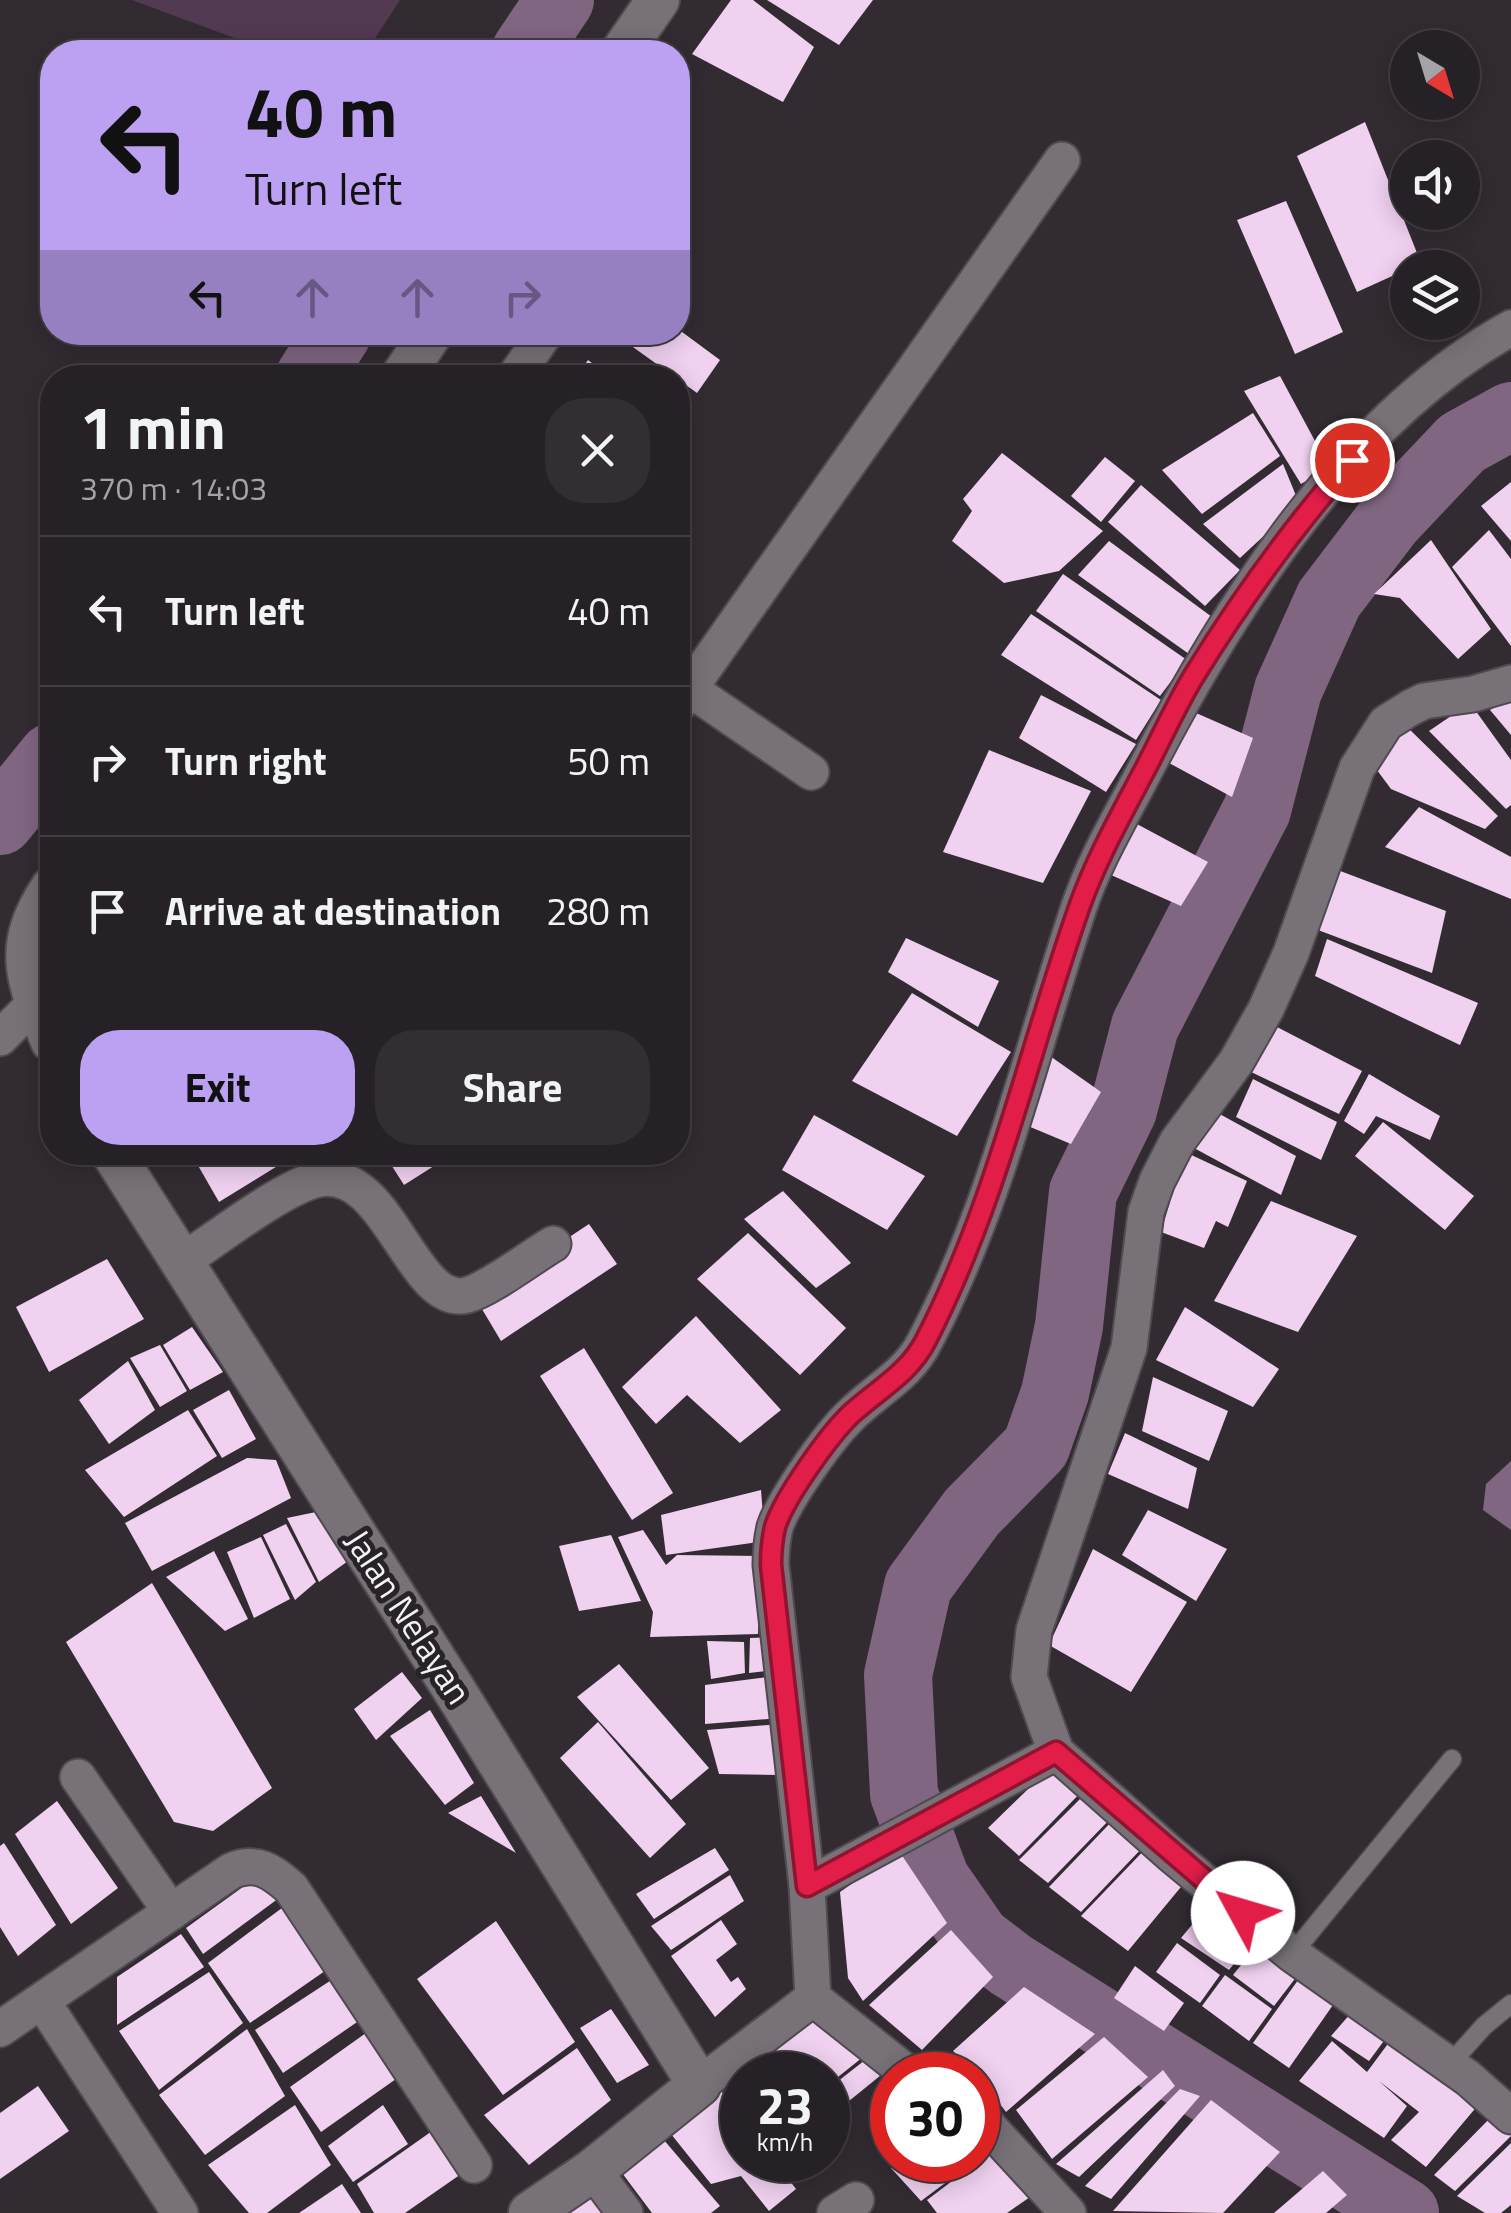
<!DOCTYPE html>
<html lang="en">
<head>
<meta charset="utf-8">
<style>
  body { margin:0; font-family:"Titillium Web",sans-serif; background:#322e32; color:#f1f3f6; height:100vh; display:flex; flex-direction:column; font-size:38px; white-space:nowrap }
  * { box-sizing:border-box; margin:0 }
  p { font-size:32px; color:#a4a3a7 }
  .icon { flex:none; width:55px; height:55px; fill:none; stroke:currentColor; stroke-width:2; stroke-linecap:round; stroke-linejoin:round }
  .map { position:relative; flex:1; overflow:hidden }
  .side { position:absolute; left:40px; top:365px; width:650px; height:800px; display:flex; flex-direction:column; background:#262126; border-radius:40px; box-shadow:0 5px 25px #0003,0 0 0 2px #423e43 }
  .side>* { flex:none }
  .banner { position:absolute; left:40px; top:40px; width:650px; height:305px; border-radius:40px; box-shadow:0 5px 25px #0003,0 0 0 2px #423e43; background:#bca0f2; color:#111; overflow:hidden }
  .needle { width:65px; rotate:142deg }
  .fabs { position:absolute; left:1390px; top:30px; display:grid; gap:20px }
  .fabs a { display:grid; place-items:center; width:90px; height:90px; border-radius:50%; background:#262126; box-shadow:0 5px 25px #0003,0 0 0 2px #423e43; font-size:50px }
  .speed { position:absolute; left:720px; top:2052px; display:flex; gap:20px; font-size:50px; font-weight:700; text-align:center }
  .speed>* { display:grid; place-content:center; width:130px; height:130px; border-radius:50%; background:#262126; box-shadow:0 5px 25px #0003,0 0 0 2px #423e43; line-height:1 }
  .speed small { font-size:25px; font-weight:400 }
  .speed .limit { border:15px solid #d22; background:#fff; color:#111 }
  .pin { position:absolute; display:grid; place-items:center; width:85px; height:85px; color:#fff; margin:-42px; border:5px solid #fff; border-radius:50%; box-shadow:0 2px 10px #0007 }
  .me { position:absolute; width:110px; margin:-55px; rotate:309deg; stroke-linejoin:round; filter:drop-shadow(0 0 8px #0008) }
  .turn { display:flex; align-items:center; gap:35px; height:210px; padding:0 40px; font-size:45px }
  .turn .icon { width:130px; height:130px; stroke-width:2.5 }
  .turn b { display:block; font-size:70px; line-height:85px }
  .lanes { display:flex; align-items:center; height:95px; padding:0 40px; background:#0003; justify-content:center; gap:50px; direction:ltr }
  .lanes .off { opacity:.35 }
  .round { display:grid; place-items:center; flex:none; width:105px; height:105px; border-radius:40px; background:#322e32 }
  .headline { display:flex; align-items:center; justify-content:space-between; height:170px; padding:0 40px }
  h1 { font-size:60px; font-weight:700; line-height:75px }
  .button { display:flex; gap:20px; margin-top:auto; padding:20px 40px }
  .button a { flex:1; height:115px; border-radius:40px; background:#bca0f2; color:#111; font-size:40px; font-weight:700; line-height:115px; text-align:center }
  .button a+a { background:#322e32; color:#f1f3f6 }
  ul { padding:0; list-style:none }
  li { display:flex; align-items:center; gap:30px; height:150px; padding:0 40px; border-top:2px solid #423e43 }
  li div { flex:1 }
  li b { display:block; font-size:38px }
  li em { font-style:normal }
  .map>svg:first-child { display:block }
  .green { fill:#523a53 }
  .water { fill:#816682 }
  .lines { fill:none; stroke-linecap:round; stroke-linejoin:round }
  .river { stroke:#816682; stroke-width:68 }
  .building { fill:#f0d1f0 }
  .service-casing { stroke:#4f4a4f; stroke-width:21 }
  .minor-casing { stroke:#4f4a4f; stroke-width:39 }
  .tertiary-casing { stroke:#4f4a4f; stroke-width:46 }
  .service { stroke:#787278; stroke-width:18 }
  .minor { stroke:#787278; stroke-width:35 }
  .tertiary { stroke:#787278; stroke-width:42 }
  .route-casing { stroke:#92132f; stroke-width:25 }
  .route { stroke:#e11d48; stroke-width:18 }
  .labels { text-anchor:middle; stroke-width:10; stroke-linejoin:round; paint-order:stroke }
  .street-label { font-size:35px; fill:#f5f2f5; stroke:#282328 }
</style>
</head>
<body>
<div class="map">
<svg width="1511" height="2213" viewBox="0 0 1511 2213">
  <rect width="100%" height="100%" fill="#322c32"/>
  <!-- green -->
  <polygon class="green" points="132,0 400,0 366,52 272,52"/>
  <!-- water -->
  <polygon class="water" points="1511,1461 1511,1530 1483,1510 1486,1484"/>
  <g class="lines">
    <!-- river -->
    <g class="river">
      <polyline points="525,52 560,0"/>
      <polyline points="309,378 338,332"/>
      <polyline points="0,821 52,757"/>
      <polyline points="1405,2213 1011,1965 977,1939 936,1880 904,1794 898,1675 918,1586 972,1512 1036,1447 1055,1393 1069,1326 1083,1192 1123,1110 1145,1026 1257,810 1288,690 1329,599 1390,519 1462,443 1511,416"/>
    </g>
  </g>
  <!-- building -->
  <g class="building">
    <polygon points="731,0 753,0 814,47 783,102 692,54"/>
    <polygon points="767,0 873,0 839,45"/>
    <polygon points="1365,122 1421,263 1357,292 1297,156"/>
    <polygon points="1286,201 1343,332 1295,354 1237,220"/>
    <polygon points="678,329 720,360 697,393 612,332 678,332"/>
    <polygon points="588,360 612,378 575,378"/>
    <polygon points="1280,376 1329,467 1301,484 1244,391"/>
    <polygon points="1253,413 1280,456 1202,514 1162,470"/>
    <polygon points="1002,453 1103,531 1059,571 1004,583 952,541 972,511 963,499"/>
    <polygon points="1105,457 1135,481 1101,522 1071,496"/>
    <polygon points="1283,464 1299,503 1240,558 1203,524"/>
    <polygon points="1511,482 1511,541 1481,506"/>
    <polygon points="1141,485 1240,570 1205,606 1108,522"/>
    <polygon points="1489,530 1511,559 1511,646 1452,567"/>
    <polygon points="1431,540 1491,629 1458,659 1400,598 1374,594"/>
    <polygon points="1109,541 1212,617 1189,654 1078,575"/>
    <polygon points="1063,574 1187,660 1160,696 1036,611"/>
    <polygon points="1031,614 1161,700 1136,740 1001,655"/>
    <polygon points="1041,695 1136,744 1106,792 1019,738"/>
    <polygon points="1511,697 1511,735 1490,710"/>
    <polygon points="1470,703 1511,760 1511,805 1506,809 1429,731"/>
    <polygon points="1187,709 1253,738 1232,797 1169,763"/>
    <polygon points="1403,723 1498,816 1485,829 1391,789 1371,762"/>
    <polygon points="989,750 1091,791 1043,883 943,852"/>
    <polygon points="1419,807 1511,857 1511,899 1385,847"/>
    <polygon points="1135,823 1208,862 1181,906 1111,875"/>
    <polygon points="1335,869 1446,911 1432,973 1318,930"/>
    <polygon points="906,938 999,981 978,1027 888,972"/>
    <polygon points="1327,939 1478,1003 1460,1045 1315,976"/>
    <polygon points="912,993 1011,1052 957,1136 852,1081"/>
    <polygon points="1277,1027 1362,1071 1339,1114 1249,1071"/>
    <polygon points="1050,1056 1101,1092 1071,1144 1016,1121"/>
    <polygon points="1369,1074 1440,1116 1430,1140 1376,1116 1364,1134 1344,1121"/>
    <polygon points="1253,1079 1337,1122 1321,1160 1236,1117"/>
    <polygon points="1216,1112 1296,1156 1281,1195 1194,1148"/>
    <polygon points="814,1115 925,1176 887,1230 782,1170"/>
    <polygon points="1383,1122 1474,1196 1445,1230 1355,1156"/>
    <polygon points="211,1152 300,1152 219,1202 196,1162"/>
    <polygon points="383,1152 456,1152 404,1185"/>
    <polygon points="1185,1152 1247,1181 1228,1227 1216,1221 1204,1248 1161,1232 1170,1202 1162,1198"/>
    <polygon points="783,1191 851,1263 816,1288 744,1219"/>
    <polygon points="1271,1201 1357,1236 1298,1332 1214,1301"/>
    <polygon points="589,1224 617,1264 501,1341 476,1299"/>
    <polygon points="748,1233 846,1328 800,1375 697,1279"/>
    <polygon points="107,1259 144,1319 49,1372 16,1307"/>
    <polygon points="1185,1307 1279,1369 1253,1407 1156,1360"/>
    <polygon points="696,1316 781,1410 740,1443 687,1395 656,1424 622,1387"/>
    <polygon points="192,1327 223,1372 190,1390 163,1345"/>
    <polygon points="160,1345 187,1391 160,1407 130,1358"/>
    <polygon points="584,1348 673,1493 632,1520 540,1376"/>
    <polygon points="128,1361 155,1410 109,1444 79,1400"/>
    <polygon points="1153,1377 1228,1411 1209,1461 1142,1431"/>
    <polygon points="229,1390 256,1439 222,1458 193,1410"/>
    <polygon points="188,1410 217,1456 124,1517 85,1470"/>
    <polygon points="1125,1433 1197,1468 1188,1509 1108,1474"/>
    <polygon points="247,1458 276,1460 291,1498 152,1571 125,1523"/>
    <polygon points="761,1490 765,1541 666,1555 661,1515"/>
    <polygon points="1148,1510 1227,1549 1196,1601 1122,1555"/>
    <polygon points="316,1512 348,1561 319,1582 287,1518"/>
    <polygon points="286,1524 316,1582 295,1600 263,1535"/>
    <polygon points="643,1530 666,1565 677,1555 760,1556 758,1634 650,1637 653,1612 618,1537"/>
    <polygon points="611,1535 641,1601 579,1611 559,1546"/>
    <polygon points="261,1537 290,1599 254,1618 227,1552"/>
    <polygon points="1093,1549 1187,1602 1131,1692 1049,1645"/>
    <polygon points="214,1551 248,1619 225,1631 166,1577"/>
    <polygon points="152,1583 272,1788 213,1831 174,1822 66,1642"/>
    <polygon points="773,1637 775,1670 749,1673 750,1638"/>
    <polygon points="707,1641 744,1642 745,1673 711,1679"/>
    <polygon points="619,1664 709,1768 671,1800 577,1697"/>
    <polygon points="402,1672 422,1698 376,1740 354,1709"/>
    <polygon points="775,1676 780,1718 705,1724 705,1685"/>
    <polygon points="430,1710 474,1783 445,1805 390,1736"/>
    <polygon points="598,1722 686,1824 650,1858 560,1758"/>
    <polygon points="780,1724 779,1775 719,1774 707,1730"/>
    <polygon points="1059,1759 1089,1784 1019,1856 988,1828"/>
    <polygon points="1090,1789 1115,1814 1048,1883 1019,1860"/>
    <polygon points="481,1796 516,1853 448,1813"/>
    <polygon points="57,1801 118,1888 71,1924 15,1834"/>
    <polygon points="1115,1818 1145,1845 1081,1912 1049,1887"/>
    <polygon points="1152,1842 1190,1876 1128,1951 1081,1916"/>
    <polygon points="4,1843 56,1925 18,1956 0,1927 0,1846"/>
    <polygon points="715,1848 729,1870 654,1919 636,1894"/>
    <polygon points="899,1851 947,1923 863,2001 848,1978 840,1892"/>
    <polygon points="730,1875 744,1901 671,1950 651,1926"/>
    <polygon points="247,1884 283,1895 203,1954 186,1928"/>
    <polygon points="1216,1896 1260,1931 1229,1970 1181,1938"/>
    <polygon points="290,1902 335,1964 250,2023 208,1963"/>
    <polygon points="721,1920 737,1944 716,1960 731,1982 738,1977 746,1989 715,2017 671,1956"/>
    <polygon points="496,1921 575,2042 503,2095 417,1979"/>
    <polygon points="951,1930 993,1977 922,2050 869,2005"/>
    <polygon points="1267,1933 1304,1967 1274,2006 1233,1975"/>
    <polygon points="181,1934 204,1967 117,2025 117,1977"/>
    <polygon points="1177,1943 1220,1975 1200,2003 1156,1972"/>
    <polygon points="1135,1966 1184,2003 1164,2031 1114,1998"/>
    <polygon points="1306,1969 1342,1992 1289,2068 1253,2043"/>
    <polygon points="209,1972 243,2023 159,2090 119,2031"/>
    <polygon points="1225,1975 1272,2009 1249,2041 1202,2006"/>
    <polygon points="336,1977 363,2018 283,2073 255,2030"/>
    <polygon points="1024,1987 1095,2034 1006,2112 978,2075 953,2051"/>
    <polygon points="1358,2005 1392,2030 1369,2061 1331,2036"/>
    <polygon points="821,2008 873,2049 828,2085 828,2075 786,2075 767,2051"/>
    <polygon points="611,2009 649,2065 617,2083 580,2028"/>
    <polygon points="373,2028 403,2074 321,2132 290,2087"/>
    <polygon points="247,2029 285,2096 205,2155 159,2095"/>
    <polygon points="1396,2033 1484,2098 1426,2167 1391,2140 1419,2112 1379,2081 1407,2106 1384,2138 1299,2081 1332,2041 1367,2072"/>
    <polygon points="1104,2037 1148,2077 1052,2159 1016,2110"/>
    <polygon points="577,2048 611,2100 529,2165 484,2115"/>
    <polygon points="874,2053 891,2067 828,2118 828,2089"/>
    <polygon points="767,2056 782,2075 746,2075 744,2072"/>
    <polygon points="1163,2070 1175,2086 1079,2177 1056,2164"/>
    <polygon points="739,2072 742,2076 742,2112 721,2085"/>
    <polygon points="38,2086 69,2131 0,2179 0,2113"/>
    <polygon points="719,2088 742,2119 742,2160 774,2160 796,2189 769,2211 741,2176 711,2184 667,2129"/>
    <polygon points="1180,2089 1200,2096 1111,2199 1085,2186"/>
    <polygon points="1211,2100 1280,2152 1223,2213 1113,2211"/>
    <polygon points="295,2105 331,2165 267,2213 249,2213 208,2165"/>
    <polygon points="383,2105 408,2144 353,2182 328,2146"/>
    <polygon points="1497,2111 1511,2123 1511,2136 1455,2191 1434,2175"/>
    <polygon points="442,2124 474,2165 405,2213 374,2213 357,2184"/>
    <polygon points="658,2133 720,2206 711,2213 652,2213 616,2165"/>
    <polygon points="1511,2143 1511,2205 1501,2213 1485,2213 1457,2196"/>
    <polygon points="997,2147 1040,2190 1007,2213 937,2213 927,2200"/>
    <polygon points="902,2160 976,2160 921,2201 891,2168"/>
    <polygon points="1323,2171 1347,2195 1326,2213 1274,2213"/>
    <polygon points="342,2184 361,2213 299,2213"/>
    <polygon points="588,2190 607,2213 561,2213"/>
  </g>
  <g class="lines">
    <!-- service casing -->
    <g class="service-casing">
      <g id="service">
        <polyline points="1292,1954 1452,1759"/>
        <polyline points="1449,2065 1484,2026 1511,2004"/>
      </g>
    </g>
    <!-- minor casing -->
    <g class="minor-casing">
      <g id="minor">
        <polyline points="514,378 546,332"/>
        <polyline points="678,681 811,772"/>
        <polyline points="678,705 1062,160"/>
        <polyline points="0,1038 36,1002"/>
        <path d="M180 1263C213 1241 284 1186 319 1179 389 1166 412 1309 467 1295 489 1289 531 1257 553 1244"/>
        <polyline points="1056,1752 1172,1855 1292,1954 1468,2078 1511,2116"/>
        <polyline points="78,1777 171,1912"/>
        <polyline points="807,1886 1056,1752 1029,1677 1034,1630 1129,1348 1146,1212 1157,1181 1177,1142 1236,1062 1266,1009 1291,953 1357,768 1386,723 1410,708 1424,701 1473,694 1511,683"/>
        <polyline points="42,2001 180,2213"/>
        <path d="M0 2029 231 1871C256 1860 272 1871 291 1888L474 2165"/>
        <path d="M910 2075 813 1998 807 1886 771 1565C771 1552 772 1540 775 1527 785 1498 829 1436 851 1415 877 1389 908 1375 925 1341 997 1204 1030 1053 1079 907 1095 859 1122 815 1145 770 1229 608 1346 419 1511 328"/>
        <polyline points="699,2085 813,1998"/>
        <polyline points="978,2115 1068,2213"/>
        <polyline points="593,2170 625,2213"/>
        <polyline points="835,2213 856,2200"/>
      </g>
    </g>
    <!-- tertiary casing -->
    <g class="tertiary-casing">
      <g id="tertiary">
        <polyline points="622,52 658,0"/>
        <polyline points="401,378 432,332"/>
        <path d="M52 888C12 947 27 980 52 1041"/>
        <polyline points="112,1152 453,1688 699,2085 593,2170 530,2213"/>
      </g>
    </g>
    <!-- service -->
    <use href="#service" class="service"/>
    <!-- minor -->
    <use href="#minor" class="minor"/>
    <!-- tertiary -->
    <use href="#tertiary" class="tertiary"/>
  </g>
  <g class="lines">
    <!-- route casing -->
    <g class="route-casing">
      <path id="route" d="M1243 1913 1056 1752 807 1886 771 1565C771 1552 772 1540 775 1527 784 1498 829 1435 851 1414 878 1389 908 1375 926 1340 998 1200 1028 1052 1080 905 1096 860 1120 817 1142 775 1160 742 1175 706 1195 674 1242 598 1293 527 1352 460"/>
    </g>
    <!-- route -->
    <use href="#route" class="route"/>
  </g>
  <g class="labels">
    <!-- street labels -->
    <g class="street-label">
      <text transform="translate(408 1617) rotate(57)" y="12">Jalan Nelayan</text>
    </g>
  </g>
</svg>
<div class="fabs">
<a><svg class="needle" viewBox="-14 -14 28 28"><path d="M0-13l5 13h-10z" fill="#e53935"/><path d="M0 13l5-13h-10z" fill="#a4a3a7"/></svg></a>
<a><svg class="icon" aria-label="sound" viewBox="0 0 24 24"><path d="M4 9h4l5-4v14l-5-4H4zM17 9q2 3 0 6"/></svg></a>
<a><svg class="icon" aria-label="layers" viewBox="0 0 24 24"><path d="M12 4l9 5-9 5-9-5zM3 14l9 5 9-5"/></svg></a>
</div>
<div class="speed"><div>23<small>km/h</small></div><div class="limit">30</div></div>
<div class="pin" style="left:1352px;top:460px;background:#d93025"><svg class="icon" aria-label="arrive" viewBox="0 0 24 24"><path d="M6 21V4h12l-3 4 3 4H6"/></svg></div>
<svg class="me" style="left:1243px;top:1913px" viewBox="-20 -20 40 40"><circle r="19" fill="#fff"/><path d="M0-13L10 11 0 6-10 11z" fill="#e11d48"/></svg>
<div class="banner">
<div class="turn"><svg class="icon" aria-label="left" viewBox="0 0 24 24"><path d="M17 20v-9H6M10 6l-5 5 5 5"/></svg><div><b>40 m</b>Turn left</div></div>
<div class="lanes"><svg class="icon" aria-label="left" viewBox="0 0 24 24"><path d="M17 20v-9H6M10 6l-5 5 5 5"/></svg><svg class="icon off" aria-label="ahead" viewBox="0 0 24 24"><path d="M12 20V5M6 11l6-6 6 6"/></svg><svg class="icon off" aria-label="ahead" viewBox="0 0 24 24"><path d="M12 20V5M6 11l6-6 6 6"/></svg><svg class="icon off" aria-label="right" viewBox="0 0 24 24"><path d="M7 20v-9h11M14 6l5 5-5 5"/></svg></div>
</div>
<section class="side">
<div class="headline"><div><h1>1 min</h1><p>370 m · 14:03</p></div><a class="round"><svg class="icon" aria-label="close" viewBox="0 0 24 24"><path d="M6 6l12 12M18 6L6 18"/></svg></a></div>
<ul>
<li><svg class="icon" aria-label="left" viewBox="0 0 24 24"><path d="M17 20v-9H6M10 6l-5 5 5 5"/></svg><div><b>Turn left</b></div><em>40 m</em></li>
<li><svg class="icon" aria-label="right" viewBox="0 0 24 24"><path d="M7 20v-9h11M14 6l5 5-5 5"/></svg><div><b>Turn right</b></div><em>50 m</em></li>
<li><svg class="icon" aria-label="arrive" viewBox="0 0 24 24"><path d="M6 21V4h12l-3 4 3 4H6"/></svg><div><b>Arrive at destination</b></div><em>280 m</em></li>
</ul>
<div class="button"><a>Exit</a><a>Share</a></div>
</section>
</div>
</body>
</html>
